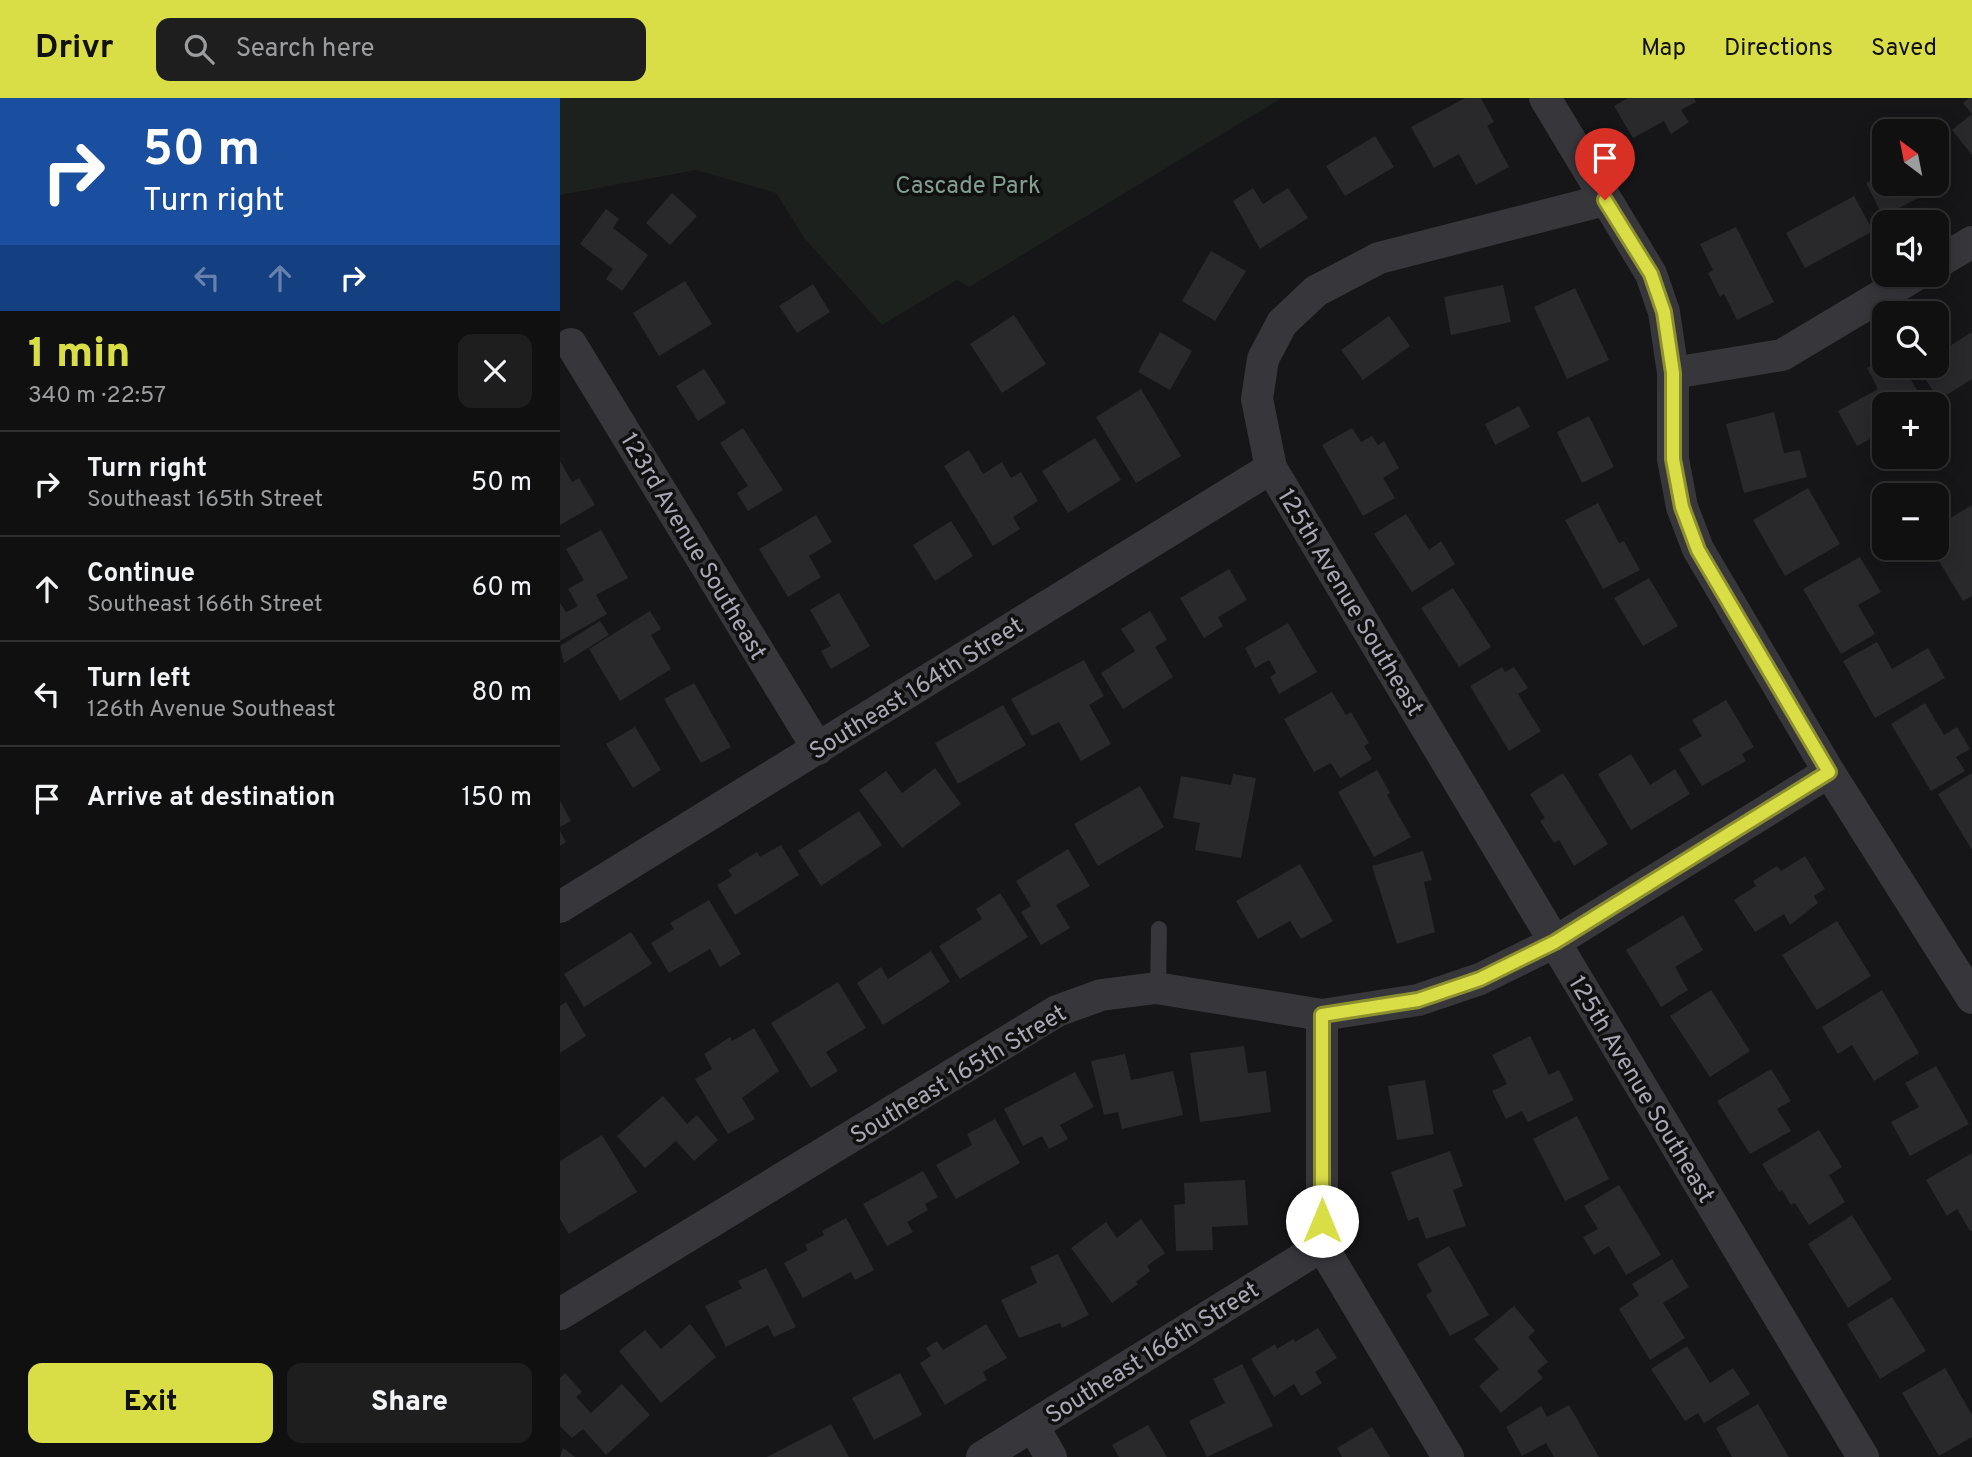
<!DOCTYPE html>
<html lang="en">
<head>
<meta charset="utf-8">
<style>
  body { margin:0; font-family:Overpass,sans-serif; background:#1e1e1f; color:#f1f3f6; height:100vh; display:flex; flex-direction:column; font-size:26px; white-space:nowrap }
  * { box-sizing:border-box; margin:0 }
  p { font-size:23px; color:#9c9d9f }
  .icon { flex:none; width:38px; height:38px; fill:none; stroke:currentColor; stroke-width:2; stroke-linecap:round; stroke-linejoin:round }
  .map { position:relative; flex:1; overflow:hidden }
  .panel { display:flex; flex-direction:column; background:#101011; width:560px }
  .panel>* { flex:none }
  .banner { background:#1a4fa0; color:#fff; overflow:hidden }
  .needle { width:46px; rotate:328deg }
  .controls { position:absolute; left:1312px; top:21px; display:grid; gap:14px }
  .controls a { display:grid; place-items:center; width:77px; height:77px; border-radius:14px; background:#101011; box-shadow:0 4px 18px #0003,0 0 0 2px #303031; font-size:35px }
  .pin { position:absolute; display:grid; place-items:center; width:60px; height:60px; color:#fff; margin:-72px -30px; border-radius:50% 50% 50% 0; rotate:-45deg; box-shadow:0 0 7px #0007 }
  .pin .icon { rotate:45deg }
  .me { position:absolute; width:77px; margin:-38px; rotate:0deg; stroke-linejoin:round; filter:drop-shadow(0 0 5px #0008) }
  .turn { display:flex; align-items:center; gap:24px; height:147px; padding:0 28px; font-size:32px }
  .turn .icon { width:91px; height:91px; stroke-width:2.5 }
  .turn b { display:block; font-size:49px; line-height:60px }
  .lanes { display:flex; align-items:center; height:66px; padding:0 28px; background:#0003; justify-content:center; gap:35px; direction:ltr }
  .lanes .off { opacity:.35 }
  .round { display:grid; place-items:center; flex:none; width:74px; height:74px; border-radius:14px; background:#1e1e1f }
  .headline { display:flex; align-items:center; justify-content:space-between; height:119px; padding:0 28px }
  h1 { font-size:42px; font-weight:800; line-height:52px; color:#d9dd46 }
  .primary-button { display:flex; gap:14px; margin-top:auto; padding:14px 28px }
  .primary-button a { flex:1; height:80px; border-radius:14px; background:#d9dd46; color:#111; font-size:28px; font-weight:800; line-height:80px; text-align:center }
  .primary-button a+a { background:#1e1e1f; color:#f1f3f6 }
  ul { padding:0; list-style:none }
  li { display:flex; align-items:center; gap:21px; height:105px; padding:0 28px; border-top:2px solid #303031 }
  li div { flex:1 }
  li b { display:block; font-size:26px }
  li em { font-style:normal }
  header { display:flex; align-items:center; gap:42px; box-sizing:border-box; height:98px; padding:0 35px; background:#d9dd46; color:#111 }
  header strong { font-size:33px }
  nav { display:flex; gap:38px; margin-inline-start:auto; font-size:24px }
  .search { width:490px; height:63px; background:#1e1e1f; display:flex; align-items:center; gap:18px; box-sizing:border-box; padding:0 24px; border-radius:14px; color:#9c9d9f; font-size:26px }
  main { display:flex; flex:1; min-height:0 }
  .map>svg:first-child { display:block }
  .green { fill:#1c211e }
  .building { fill:#29282a }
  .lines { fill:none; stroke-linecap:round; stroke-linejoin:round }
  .service { stroke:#37363b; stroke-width:16 }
  .minor { stroke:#37363b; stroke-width:32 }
  .route-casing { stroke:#8d902e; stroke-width:18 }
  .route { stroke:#d9dd46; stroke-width:12 }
  .labels { text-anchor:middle; stroke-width:7; stroke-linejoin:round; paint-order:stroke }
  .park-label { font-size:24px; fill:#819e8e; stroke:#111011 }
  .street-label { font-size:24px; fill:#a9a8b5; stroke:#111011 }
</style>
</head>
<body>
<header>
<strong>Drivr</strong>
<div class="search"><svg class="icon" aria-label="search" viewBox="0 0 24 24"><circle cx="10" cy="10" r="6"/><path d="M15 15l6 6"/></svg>Search here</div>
<nav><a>Map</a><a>Directions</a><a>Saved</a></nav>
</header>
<main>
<section class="panel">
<div class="banner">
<div class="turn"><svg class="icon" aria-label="right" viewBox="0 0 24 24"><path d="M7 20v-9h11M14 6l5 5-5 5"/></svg><div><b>50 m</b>Turn right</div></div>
<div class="lanes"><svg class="icon off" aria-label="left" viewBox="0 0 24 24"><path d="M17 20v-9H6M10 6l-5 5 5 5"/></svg><svg class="icon off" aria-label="ahead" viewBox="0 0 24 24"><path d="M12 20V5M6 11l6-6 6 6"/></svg><svg class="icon" aria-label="right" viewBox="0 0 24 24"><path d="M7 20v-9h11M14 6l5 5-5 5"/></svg></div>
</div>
<div class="headline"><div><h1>1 min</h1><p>340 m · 22:57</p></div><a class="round"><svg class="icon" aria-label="close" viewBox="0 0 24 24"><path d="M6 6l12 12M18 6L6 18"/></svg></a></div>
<ul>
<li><svg class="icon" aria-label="right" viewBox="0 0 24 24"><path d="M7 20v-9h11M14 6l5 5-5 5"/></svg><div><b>Turn right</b><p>Southeast 165th Street</p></div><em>50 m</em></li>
<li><svg class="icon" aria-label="ahead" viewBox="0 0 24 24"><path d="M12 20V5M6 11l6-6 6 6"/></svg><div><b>Continue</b><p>Southeast 166th Street</p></div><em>60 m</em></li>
<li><svg class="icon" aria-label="left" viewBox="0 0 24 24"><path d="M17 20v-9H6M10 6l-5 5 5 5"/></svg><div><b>Turn left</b><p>126th Avenue Southeast</p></div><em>80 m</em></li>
<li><svg class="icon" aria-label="arrive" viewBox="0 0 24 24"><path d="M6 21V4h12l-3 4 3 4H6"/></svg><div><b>Arrive at destination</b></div><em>150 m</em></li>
</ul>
<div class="primary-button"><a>Exit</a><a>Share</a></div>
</section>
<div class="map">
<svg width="1412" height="1359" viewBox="0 0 1412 1359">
  <rect width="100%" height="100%" fill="#161517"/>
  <!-- green -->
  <polygon class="green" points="0,0 722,0 409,189 397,182 322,227 245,141 216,95 136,72 0,97"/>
  <!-- building -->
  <g class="building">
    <polygon points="905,0 921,0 934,24 927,28 949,69 916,87 899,56 874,70 851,29"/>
    <polygon points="1068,0 1134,0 1136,4 1121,12 1129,24 1111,36 1104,23 1073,40 1054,8"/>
    <polygon points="1409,0 1412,0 1412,57 1392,32 1412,16 1403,5"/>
    <polygon points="815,38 834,69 785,98 766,68"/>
    <polygon points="1325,75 1325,86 1373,86 1376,91 1323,118 1306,85"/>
    <polygon points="693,90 703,106 728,90 748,120 700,151 673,103"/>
    <polygon points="112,95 137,118 110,147 86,125"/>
    <polygon points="1294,98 1313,133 1245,170 1226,135"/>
    <polygon points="46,111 59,121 53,130 88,157 62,193 46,181 53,171 20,146"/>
    <polygon points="1176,129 1214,204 1177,222 1164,196 1160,199 1148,175 1153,172 1140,146"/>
    <polygon points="651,153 686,173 655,223 622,203"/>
    <polygon points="125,183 152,226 99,258 73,215"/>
    <polygon points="253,186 270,214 237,235 219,208"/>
    <polygon points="943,187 951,224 891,237 884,199"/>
    <polygon points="1015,190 1049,262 1007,281 974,209"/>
    <polygon points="454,217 486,266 442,295 410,246"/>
    <polygon points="829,218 850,248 803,282 781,252"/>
    <polygon points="600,234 632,253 610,292 578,274"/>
    <polygon points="1412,234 1412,281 1379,302 1357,268 1377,268 1377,239 1385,251"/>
    <polygon points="1325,260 1325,268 1343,268 1365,306 1325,306 1325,333 1297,348 1278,313 1318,291 1307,270"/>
    <polygon points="144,271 166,305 138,323 116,288"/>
    <polygon points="581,291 621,358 576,385 536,319"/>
    <polygon points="959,308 970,329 935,347 925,326"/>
    <polygon points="1214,314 1224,355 1240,352 1247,379 1184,395 1166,326"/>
    <polygon points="1029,318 1054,369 1022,385 997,334"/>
    <polygon points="183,330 223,392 188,413 177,395 188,388 160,345"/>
    <polygon points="792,330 801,344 812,338 818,347 824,343 839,370 823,380 835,400 803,418 762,347"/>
    <polygon points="535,340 561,382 508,415 482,373"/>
    <polygon points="409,352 423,376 442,364 451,380 461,374 478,403 453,419 460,431 433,448 384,368"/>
    <polygon points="0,363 12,384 19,380 35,407 0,427"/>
    <polygon points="1248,390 1280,446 1225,478 1193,422"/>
    <polygon points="1038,405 1059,445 1064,443 1080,472 1043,491 1005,422"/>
    <polygon points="1412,407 1412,498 1403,503 1371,450 1377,450 1377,428"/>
    <polygon points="846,416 869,452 881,443 895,466 852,494 814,436"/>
    <polygon points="256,417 272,444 249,458 261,479 228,499 199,451"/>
    <polygon points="391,423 413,458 375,483 353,447"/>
    <polygon points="41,432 68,480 36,497 47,516 0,543 0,505 6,514 18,508 8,491 24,482 6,451"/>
    <polygon points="1300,459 1321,494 1298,507 1315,536 1281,556 1243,491"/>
    <polygon points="669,471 687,502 658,519 663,528 644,540 620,500"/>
    <polygon points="1089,480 1118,528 1083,548 1054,500"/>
    <polygon points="893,490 931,549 899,569 861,510"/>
    <polygon points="279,495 310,548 271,571 261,553 271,548 250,512"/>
    <polygon points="90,513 101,531 91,537 111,571 60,603 29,551"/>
    <polygon points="590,513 607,542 595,549 613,579 563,611 541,575 575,553 561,531"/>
    <polygon points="40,523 49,537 4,565 0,548"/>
    <polygon points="728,525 757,574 719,596 710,579 716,575 709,562 695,570 685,550"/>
    <polygon points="1317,544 1332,571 1368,550 1385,580 1315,620 1283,563"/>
    <polygon points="524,562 544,598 529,607 551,646 521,663 499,624 472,638 451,601"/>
    <polygon points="942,569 945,574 954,569 968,590 958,596 981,633 949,653 910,588"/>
    <polygon points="134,585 171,649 141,665 104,601"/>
    <polygon points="772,594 786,617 791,614 809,645 804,648 812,661 780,680 771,665 754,674 724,621"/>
    <polygon points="1166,602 1194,649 1182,656 1186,663 1142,688 1119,651 1142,638 1132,622"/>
    <polygon points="1365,605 1384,637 1397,629 1410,651 1396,659 1405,673 1371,693 1331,626"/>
    <polygon points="443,607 466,647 398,686 375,645"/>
    <polygon points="75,629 101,672 73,690 46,646"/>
    <polygon points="1071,656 1090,687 1115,671 1130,696 1071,732 1038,676"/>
    <polygon points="375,670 401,706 342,750 299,692 326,673 342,695"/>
    <polygon points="817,672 830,695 827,697 851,739 814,759 778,694"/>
    <polygon points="1003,675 1048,746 1014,768 999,742 994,745 980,723 985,720 970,696"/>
    <polygon points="1412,675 1412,752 1378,696"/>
    <polygon points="673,676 696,680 681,760 635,752 640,725 613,720 621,678 671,687"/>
    <polygon points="580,688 604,729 538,768 514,726"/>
    <polygon points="0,703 11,723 0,729"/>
    <polygon points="299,713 322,747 261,788 238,753"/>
    <polygon points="0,733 6,744 0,748"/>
    <polygon points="221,747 239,777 175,817 157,787 172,778 168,772 197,754 200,759"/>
    <polygon points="508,751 530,788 496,807 510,830 481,847 461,814 471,808 456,783"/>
    <polygon points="863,753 872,782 864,784 875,834 837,846 812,768"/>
    <polygon points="1245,758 1265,791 1254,798 1258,805 1230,827 1224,816 1195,834 1174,802 1196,788 1193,783 1217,768 1221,773"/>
    <polygon points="740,766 773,823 741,841 730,823 698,841 676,803"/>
    <polygon points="440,795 468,839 400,881 379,848 422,821 416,811"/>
    <polygon points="149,802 181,856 160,869 150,851 109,875 91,845 114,831 110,825"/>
    <polygon points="1123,817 1143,852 1115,869 1128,892 1101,909 1066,852"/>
    <polygon points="1277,823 1311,878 1257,912 1222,857"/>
    <polygon points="71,834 92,866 24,909 4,876"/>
    <polygon points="371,853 390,884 323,927 297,885 321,869 328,881"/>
    <polygon points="278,884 306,930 266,954 278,973 251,990 211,925"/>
    <polygon points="1151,892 1190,953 1150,979 1110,918"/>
    <polygon points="1322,892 1359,955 1314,983 1292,947 1278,956 1262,929"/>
    <polygon points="6,904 26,938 0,955 0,908"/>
    <polygon points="194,930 219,973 182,1000 195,1021 168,1036 135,981 152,971 144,956 170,939 172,943"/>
    <polygon points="970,938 989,977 999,972 1014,1002 968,1024 962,1013 946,1021 932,993 947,986 932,957"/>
    <polygon points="684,948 688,975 706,973 711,1014 640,1024 630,955"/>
    <polygon points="565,956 571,982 613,973 623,1017 562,1031 558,1014 544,1017 531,963"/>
    <polygon points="1376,968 1409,1026 1350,1058 1331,1024 1359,1009 1345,985"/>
    <polygon points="1211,971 1231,1003 1217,1011 1231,1033 1190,1056 1157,1003"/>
    <polygon points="515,974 534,1009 500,1027 508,1041 489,1051 482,1038 463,1048 444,1011"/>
    <polygon points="865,982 874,1036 837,1042 828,988"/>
    <polygon points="103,998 127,1026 137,1017 158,1042 134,1063 116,1043 85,1070 57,1038"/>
    <polygon points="1017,1018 1049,1081 1005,1103 973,1041"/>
    <polygon points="435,1021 460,1065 396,1101 376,1067 412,1047 407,1036"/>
    <polygon points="1259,1032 1282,1069 1269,1077 1285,1104 1249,1127 1235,1105 1231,1107 1222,1092 1219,1094 1202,1066"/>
    <polygon points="42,1037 77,1094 9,1136 0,1121 0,1063"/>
    <polygon points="890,1053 903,1088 893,1092 906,1128 866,1141 858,1119 848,1123 831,1074"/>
    <polygon points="1412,1055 1412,1132 1410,1133 1397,1111 1387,1118 1366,1082"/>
    <polygon points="363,1073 378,1099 365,1106 368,1112 347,1124 353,1134 327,1148 303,1106"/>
    <polygon points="685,1082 688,1127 652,1129 653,1152 616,1153 614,1107 625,1106 624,1085"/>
    <polygon points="1059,1087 1101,1157 1066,1177 1049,1148 1034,1157 1023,1139 1038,1131 1024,1108"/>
    <polygon points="1292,1117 1332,1181 1288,1210 1248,1146"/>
    <polygon points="286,1120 314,1172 295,1182 291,1174 243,1200 224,1165 248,1152 245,1147 264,1137 262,1133"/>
    <polygon points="581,1121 605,1155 587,1168 590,1173 576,1184 578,1186 552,1205 511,1150 546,1124 557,1140"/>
    <polygon points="889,1148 929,1217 890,1238 866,1197 872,1193 857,1166"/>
    <polygon points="498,1156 529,1217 502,1230 500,1225 459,1240 441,1202 477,1185 470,1169"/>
    <polygon points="1112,1161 1129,1189 1103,1205 1125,1240 1090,1262 1059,1211 1079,1197 1072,1186"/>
    <polygon points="206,1170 236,1229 214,1239 208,1227 166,1249 145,1208 182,1190 178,1183"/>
    <polygon points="1332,1199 1366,1253 1320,1281 1287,1226"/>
    <polygon points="954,1208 975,1233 968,1239 988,1264 977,1273 983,1280 941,1315 919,1288 939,1271 914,1241"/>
    <polygon points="130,1226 156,1259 101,1305 59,1253 85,1232 101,1251"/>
    <polygon points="426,1226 447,1260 423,1274 427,1282 385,1307 360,1265 371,1258 366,1250 377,1243 383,1252"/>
    <polygon points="758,1230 777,1260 755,1274 762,1285 741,1298 734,1286 714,1299 691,1261 715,1246 717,1251 733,1241 735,1244"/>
    <polygon points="1127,1248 1150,1285 1173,1270 1190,1296 1144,1325 1138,1315 1125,1323 1091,1271"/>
    <polygon points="682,1266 713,1328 647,1359 629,1323 665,1305 653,1281"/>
    <polygon points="1385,1270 1412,1317 1412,1339 1379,1358 1342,1295"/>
    <polygon points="5,1275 22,1294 16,1299 31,1315 62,1286 90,1317 46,1357 23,1331 12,1340 0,1328 0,1280"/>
    <polygon points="340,1275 362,1317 314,1342 292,1300"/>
    <polygon points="1198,1306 1229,1359 1172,1359 1156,1330"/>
    <polygon points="1009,1307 1039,1359 994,1359 986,1345 962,1358 946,1329 981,1308 987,1319"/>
    <polygon points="271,1326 289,1359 207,1359"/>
    <polygon points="588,1327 607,1359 559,1359 552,1347"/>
    <polygon points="812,1329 830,1359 782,1359 777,1350"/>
    <polygon points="3,1350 15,1359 0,1359"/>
  </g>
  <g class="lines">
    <!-- service -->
    <polyline class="service" points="598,890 599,831"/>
    <!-- minor -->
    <g class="minor">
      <polyline points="985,0 1091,176 1104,214 1113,275 1113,361 1122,409 1138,451 1269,674 1412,900"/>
      <polyline points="1045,102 819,160 756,193 722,225 703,261 697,301 711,370 1303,1359"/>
      <polyline points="1377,165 1412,144"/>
      <polyline points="11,246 258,651"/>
      <polyline points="1113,275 1222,257 1356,177"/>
      <polyline points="0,809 711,370"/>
      <polyline points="762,917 762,1148 888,1359"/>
      <polyline points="0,1216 497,913 541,897 596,890 762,917 858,902 920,881 995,844 1269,674"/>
      <polyline points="473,1328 491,1359"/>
      <polyline points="422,1359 762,1148"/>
    </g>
  </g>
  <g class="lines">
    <!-- route casing -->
    <g class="route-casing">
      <polyline id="route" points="762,1123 762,917 858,902 920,881 995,844 1269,674 1138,452 1122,409 1113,361 1113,275 1104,214 1091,176 1045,102"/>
    </g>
    <!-- route -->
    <use href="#route" class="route"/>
  </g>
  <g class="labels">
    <!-- park labels -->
    <g class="park-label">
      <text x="408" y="95">Cascade Park</text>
    </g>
    <!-- street labels -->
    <g class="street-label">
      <text transform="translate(134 448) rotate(59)" y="8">123rd Avenue Southeast</text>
      <text transform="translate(791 504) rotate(59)" y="8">125th Avenue Southeast</text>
      <text transform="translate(356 590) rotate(-32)" y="8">Southeast 164th Street</text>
      <text transform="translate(398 976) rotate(-31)" y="8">Southeast 165th Street</text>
      <text transform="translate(1082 991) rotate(59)" y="8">125th Avenue Southeast</text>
      <text transform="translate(592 1254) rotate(-32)" y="8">Southeast 166th Street</text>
    </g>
  </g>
</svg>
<div class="controls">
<a><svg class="needle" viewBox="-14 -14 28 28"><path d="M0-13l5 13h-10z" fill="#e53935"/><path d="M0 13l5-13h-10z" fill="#9c9d9f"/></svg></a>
<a><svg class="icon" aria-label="sound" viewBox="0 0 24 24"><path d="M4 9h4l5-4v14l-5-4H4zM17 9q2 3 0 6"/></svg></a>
<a><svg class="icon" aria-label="search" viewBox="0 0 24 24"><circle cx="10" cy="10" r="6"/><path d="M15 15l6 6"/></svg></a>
<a>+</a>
<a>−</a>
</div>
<div class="pin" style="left:1045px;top:102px;background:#d93025"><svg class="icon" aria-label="arrive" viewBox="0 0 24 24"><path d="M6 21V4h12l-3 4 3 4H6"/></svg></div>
<svg class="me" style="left:762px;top:1123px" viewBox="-20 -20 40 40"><circle r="19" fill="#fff"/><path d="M0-13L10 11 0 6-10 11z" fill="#d9dd46"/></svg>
</div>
</main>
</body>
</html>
